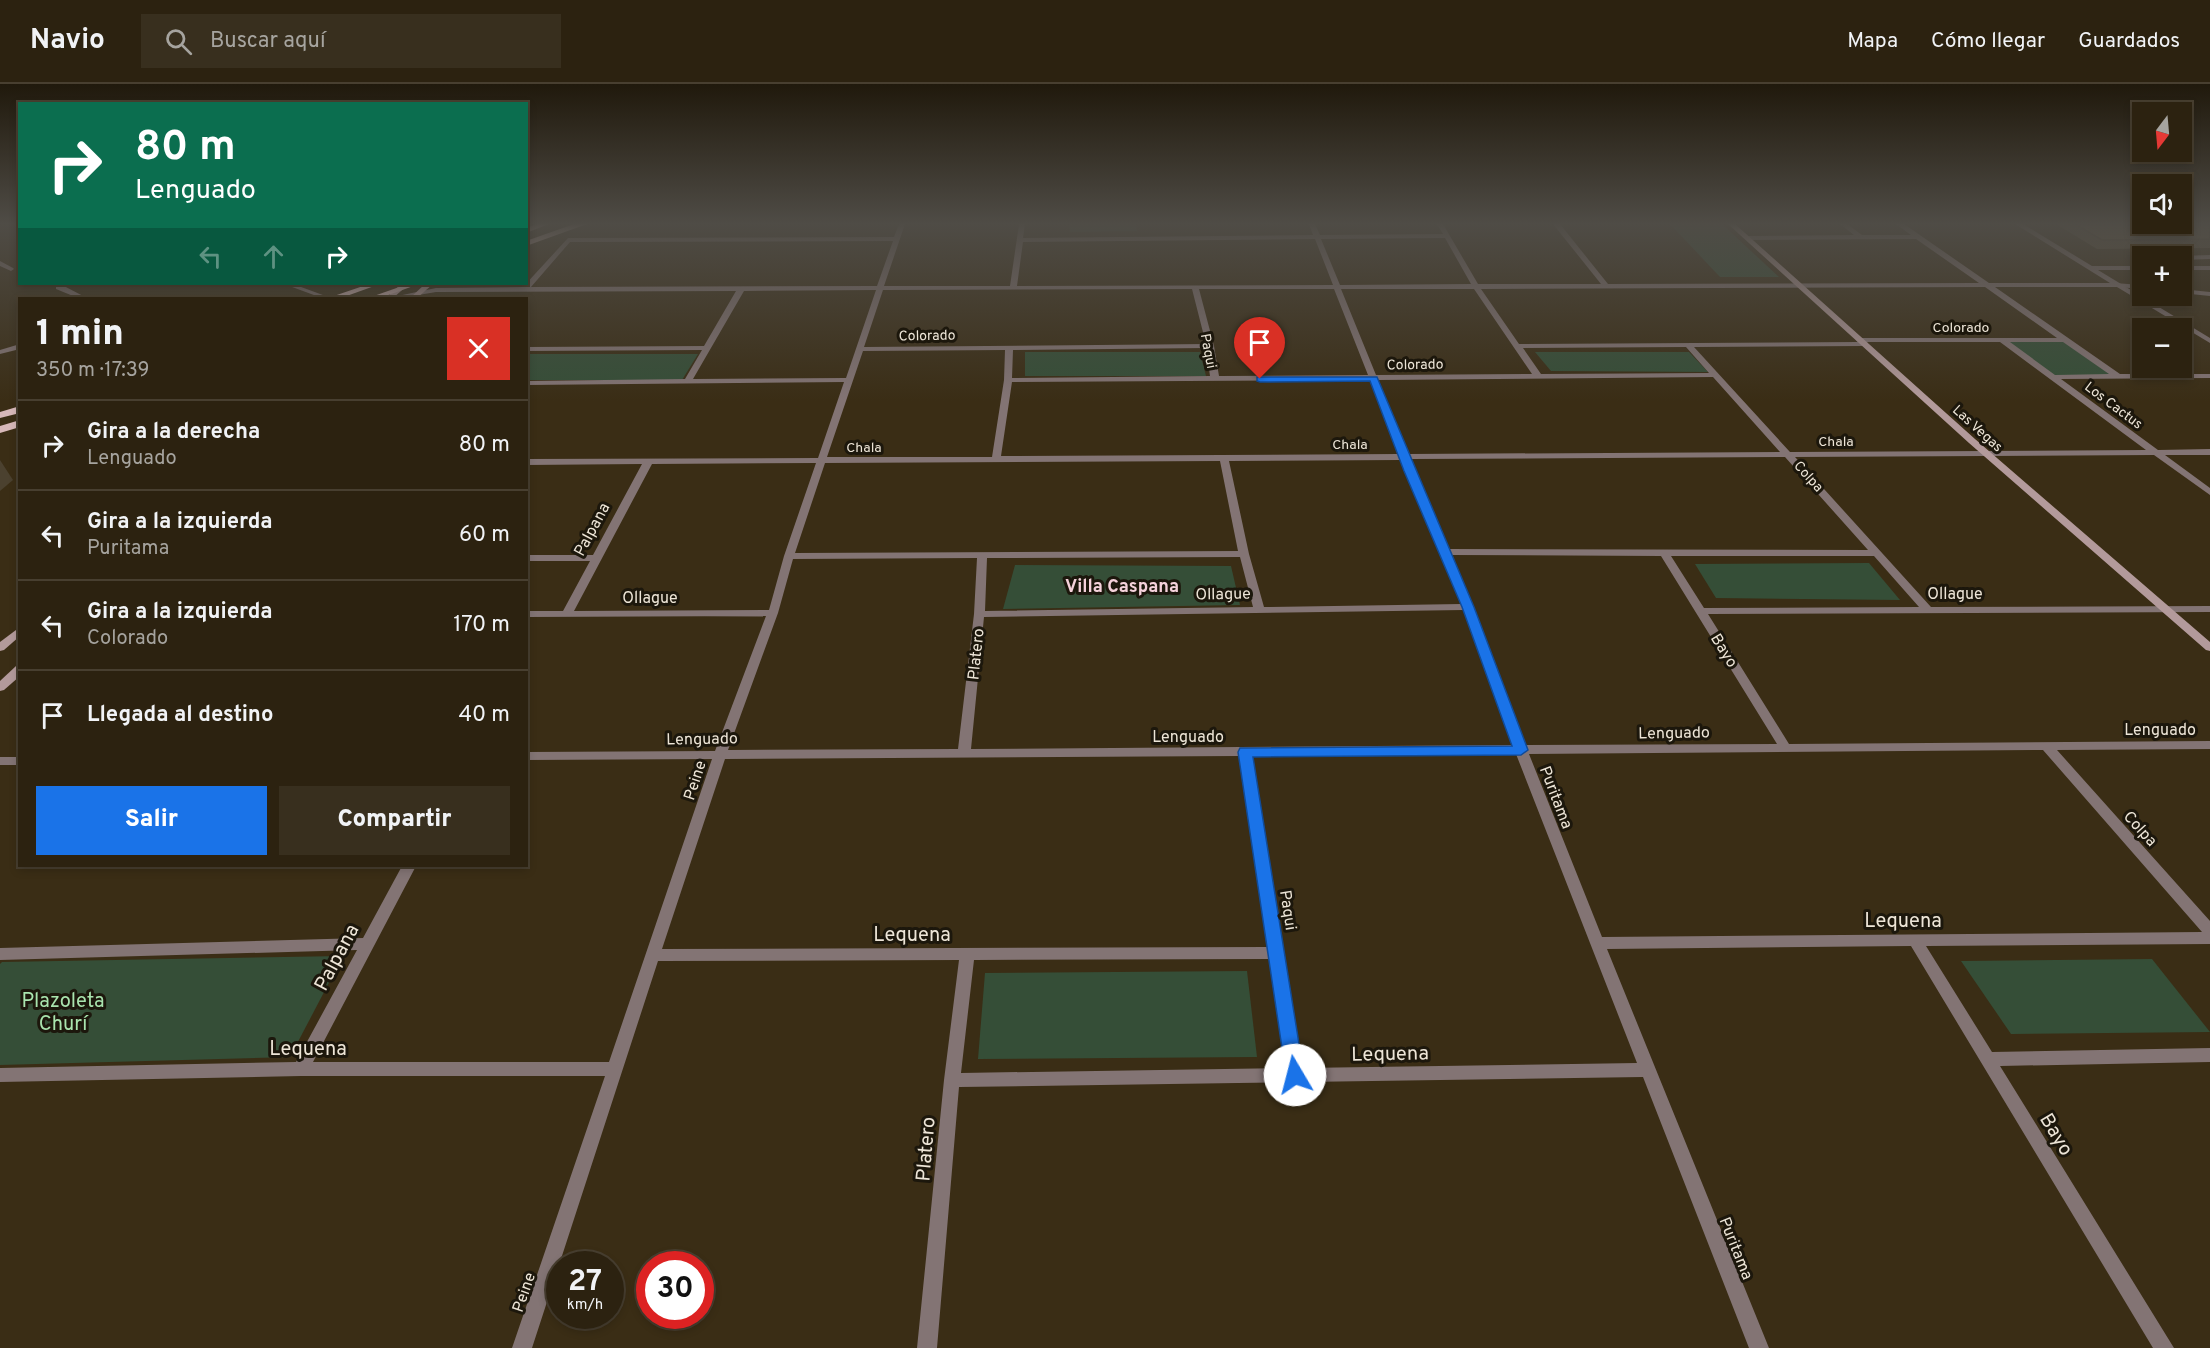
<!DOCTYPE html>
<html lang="es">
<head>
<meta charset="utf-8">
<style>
  body { margin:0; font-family:Overpass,sans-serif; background:#382f1e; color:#f1f3f6; height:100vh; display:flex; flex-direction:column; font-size:22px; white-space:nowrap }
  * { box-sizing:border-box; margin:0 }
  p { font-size:20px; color:#a6a49f }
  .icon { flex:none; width:33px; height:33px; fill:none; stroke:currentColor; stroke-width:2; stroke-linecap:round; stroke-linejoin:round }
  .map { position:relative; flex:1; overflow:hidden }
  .details { position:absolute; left:18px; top:213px; width:510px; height:570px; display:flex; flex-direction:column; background:#2c2210; border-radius:0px; box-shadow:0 3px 9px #0003,0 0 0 2px #483f30 }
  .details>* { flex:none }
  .top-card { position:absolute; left:18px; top:18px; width:510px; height:183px; border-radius:0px; box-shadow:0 3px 9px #0003,0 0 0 2px #483f30; background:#0b6e4f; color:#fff; overflow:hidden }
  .needle { width:39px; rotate:196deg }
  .tools { position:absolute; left:2132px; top:18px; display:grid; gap:12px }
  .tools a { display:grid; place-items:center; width:60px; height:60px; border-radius:0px; background:#2c2210; box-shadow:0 3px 9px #0003,0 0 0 2px #483f30; font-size:30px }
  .speed { position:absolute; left:546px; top:1167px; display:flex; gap:12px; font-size:30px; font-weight:700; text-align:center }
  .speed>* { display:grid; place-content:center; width:78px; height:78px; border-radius:50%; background:#2c2210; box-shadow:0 3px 9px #0003,0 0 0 2px #483f30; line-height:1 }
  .speed small { font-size:15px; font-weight:400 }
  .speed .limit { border:9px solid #d22; background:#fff; color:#111 }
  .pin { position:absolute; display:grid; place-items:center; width:51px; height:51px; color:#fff; margin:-62px -26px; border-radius:50% 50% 50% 0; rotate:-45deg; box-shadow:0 0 6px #0007 }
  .pin .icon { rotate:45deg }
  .me { position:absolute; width:66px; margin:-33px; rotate:352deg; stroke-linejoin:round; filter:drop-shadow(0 0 4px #0008) }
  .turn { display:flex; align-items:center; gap:21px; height:126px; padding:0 18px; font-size:27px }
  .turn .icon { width:78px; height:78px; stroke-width:2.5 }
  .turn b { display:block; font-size:42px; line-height:51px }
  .lanes { display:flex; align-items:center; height:57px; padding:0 18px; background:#0003; justify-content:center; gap:30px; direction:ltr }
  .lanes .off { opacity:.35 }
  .round { display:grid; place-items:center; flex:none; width:63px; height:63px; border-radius:0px; background:#382f1e }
  .summary { display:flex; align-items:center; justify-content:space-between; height:102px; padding:0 18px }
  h1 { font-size:36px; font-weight:800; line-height:45px }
  .button { display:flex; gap:12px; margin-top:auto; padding:12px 18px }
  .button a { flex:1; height:69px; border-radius:0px; background:#1a73e8; color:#fff; font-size:24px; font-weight:800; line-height:69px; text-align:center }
  .button a+a { background:#382f1e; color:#f1f3f6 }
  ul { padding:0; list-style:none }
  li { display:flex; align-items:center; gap:18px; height:90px; padding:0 18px; border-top:2px solid #483f30 }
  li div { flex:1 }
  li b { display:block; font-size:22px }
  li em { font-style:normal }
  header { display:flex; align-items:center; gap:36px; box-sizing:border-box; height:84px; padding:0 30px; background:#2c2210; border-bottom:2px solid #483f30 }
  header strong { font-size:28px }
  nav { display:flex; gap:33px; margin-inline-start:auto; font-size:21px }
  .search { width:420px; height:54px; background:#382f1e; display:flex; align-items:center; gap:15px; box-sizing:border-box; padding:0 21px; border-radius:0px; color:#a6a49f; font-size:22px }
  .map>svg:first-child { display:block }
  .green { fill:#354e37 }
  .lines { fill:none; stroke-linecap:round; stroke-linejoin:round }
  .service { fill:#837474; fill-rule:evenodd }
  .minor { fill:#837474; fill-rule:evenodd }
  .secondary { fill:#b39a9b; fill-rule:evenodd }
  .primary { fill:#d7b8b9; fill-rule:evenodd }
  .wall { fill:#5c503a }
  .shaded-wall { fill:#4b412f }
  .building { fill:#6b5d43; stroke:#4b412f; stroke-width:1.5 }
  .route { fill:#1a73e8; stroke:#114b97; stroke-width:1.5 }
  .labels { text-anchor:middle; stroke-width:6; stroke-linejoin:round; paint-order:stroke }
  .far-street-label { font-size:14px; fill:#ede5d7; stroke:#1c170c }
  .street-label { font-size:16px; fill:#ede5d7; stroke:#1c170c }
  .neighbourhood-label { font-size:18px; font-weight:bold; fill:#f5d2db; stroke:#1c170c }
  .near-street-label { font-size:20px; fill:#ede5d7; stroke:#1c170c }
  .near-park-label { font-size:20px; fill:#a9e4ae; stroke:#1c170c }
</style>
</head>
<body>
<header>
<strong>Navio</strong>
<div class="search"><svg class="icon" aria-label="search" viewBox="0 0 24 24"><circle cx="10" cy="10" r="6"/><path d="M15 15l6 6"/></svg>Buscar aquí</div>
<nav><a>Mapa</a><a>Cómo llegar</a><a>Guardados</a></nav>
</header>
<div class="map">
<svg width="2210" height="1264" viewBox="0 0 2210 1264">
  <rect width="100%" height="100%" fill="#3a2d15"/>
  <!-- green -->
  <g class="green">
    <polygon points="1069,140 1136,140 1137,147 1070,148"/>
    <polygon points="1670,140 1722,140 1779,193 1720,193"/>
    <polygon points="2002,256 2063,256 2117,292 2055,293"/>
    <polygon points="1025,268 1200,268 1206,292 1025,292"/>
    <polygon points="1535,268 1689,268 1708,288 1551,287"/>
    <polygon points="526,270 698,270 682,296 527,296"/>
    <polygon points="1869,479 1900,516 1716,514 1695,480"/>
    <polygon points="1015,481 1231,482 1240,521 1003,525"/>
    <polygon points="343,872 290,973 0,981 0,880 2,878"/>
    <polygon points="2152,875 2210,948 2011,950 1961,877"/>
    <polygon points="1247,887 1257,973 978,975 985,889"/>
  </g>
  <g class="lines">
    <!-- service -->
    <g class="service">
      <polygon points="2210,171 2210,175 2181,176 2181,172 2179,172"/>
      <polygon points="2114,199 2142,201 2142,205 2117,203 2114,203"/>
      <polygon points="2181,205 2210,208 2210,212 2181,209"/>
    </g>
    <!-- minor -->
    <g class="minor">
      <path d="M899 140H905L884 202H1010L1019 140H1025L1023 154 1313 151 1309 140H1315L1320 151 1443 150 1437 140H1443L1478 200H1601L1553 140H1560L1608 200 1979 199 1916 155 1747 156 1744 154 1747 152 1854 151 1840 140H1847L1862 151H1911L1896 140H1904L1989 199H2110L2015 140H2023L2092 182H2142V186H2098L2210 254V259L2117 203H1995L2120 290H2210V294L2061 295 2158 366 2210 365V371H2165L2210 404V411L2154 371 1795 373 1931 523 2210 522V528L1708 530 1789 660 2210 657V665L2057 666 2210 837V860L1926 862 1992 968 2210 964V978L2000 982 2174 1264H2153L1911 862 1607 865 1769 1264H1749L1643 993 959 1003 937 1264H917L944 996 959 876 658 877 532 1264H512L605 992H301L0 998V984L296 978 357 866 0 876V864L363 854 402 782H416L313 978H609L712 675 526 676V668L715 667 766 532 526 533V527H563L590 477H526V471H593L642 380 526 381V375L818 374 844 298 526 301V297L685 295 702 266 526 267V263L704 262 736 207 436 208 401 214H388L436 204 523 203 568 154 894 153ZM1445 154 1471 200 1340 201 1321 155ZM1315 155 1333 201 1017 202 1023 158ZM893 157 877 202 531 203 570 158ZM1985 203 2057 254H1860L1856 256 1858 258 1519 260 1481 205ZM1192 205 1206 260 864 263 883 206ZM1199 205H1334L1368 291 1219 292 1214 262ZM1341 205H1474L1532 290 1376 291ZM876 206 846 294 693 295 744 207ZM1867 258H2000L2146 366 1790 368 1694 263 1864 262 1868 260ZM2010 258H2063L2109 290 2055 291ZM1686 263 1709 289 1541 290 1523 264ZM1206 264 1210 292 1012 294 1013 266ZM1005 266 1004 296 992 373H827L863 267ZM1713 293 1780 368 1408 370 1378 296ZM1370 296 1399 370 1001 372 1012 298ZM1785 373 1868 466 1448 465 1410 375ZM1401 376 1461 520 1264 523 1249 470 1229 377ZM1220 377 1238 467 795 469 825 379ZM816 379 784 472 769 526 574 527 652 380ZM1451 471 1661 472 1777 660 1525 661 1473 523ZM1671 472H1874L1919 523 1704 524ZM1240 473 1253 523 985 527 987 474ZM977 474 974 530 958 665 728 666 778 529 793 475ZM1464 526 1513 661 971 665 984 533ZM2043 666 2202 848 1602 853 1529 670ZM1516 670 1637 979 1302 984 1252 671ZM1239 672 1268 863 662 865 725 675ZM1270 875 1286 984 961 989 974 876Z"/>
      <polygon points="0,177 13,184 14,185 11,187 0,182"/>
      <rect x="2181" y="182" width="29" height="4"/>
      <polygon points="284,200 293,200 331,214 322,214"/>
      <polygon points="56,201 62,201 87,214 78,214 56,205"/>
      <polygon points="20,260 20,265 0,270 0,266"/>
      <rect x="0" y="673" width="20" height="8"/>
    </g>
    <!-- secondary -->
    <g class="secondary">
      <polygon points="1728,140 1735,140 1975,355 2210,558 2210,567 2206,566 1969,359"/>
      <polygon points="401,200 409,200 393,214 386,214"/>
      <polygon points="425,200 433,200 417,214 410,214"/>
      <polygon points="20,543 20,552 4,566 0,567 0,558"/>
      <polygon points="16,582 20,582 20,592 4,606 0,607 0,597"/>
    </g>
    <!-- primary -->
    <g class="primary">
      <polygon points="537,140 549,140 526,149 526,144"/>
      <polygon points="574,140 587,140 526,162 526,157"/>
      <polygon points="369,200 380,200 341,214 328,214"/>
      <polygon points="408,200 419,200 380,214 368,214"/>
      <polygon points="20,322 20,329 0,334 0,328"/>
      <polygon points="20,336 20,343 0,349 0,342"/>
    </g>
  </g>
  <!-- wall -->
  <polygon class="wall" points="2056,140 2210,140 2210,164 2097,165"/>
  <!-- shaded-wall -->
  <polygon class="shaded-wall" points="0,376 13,396 0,407"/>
  <!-- building -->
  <polygon class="building" points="2075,140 2210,140 2210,155 2102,156"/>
  <!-- sky -->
  <linearGradient id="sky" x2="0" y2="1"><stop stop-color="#20190c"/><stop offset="0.44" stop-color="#4f4c46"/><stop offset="1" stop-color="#4f4c46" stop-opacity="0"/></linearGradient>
  <rect width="2210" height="317" fill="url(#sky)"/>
  <!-- route -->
  <polygon class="route" points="1257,293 1377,293 1474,523 1528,666 1521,671 1253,673 1304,991 1301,997 1295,999 1288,997 1286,991 1238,668 1240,664 1512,662 1462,523 1404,387 1370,297 1260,298 1257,297"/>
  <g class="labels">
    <!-- far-street labels -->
    <g class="far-street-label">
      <text x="1961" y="248">Colorado</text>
      <text transform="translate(927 251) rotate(-1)" y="5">Colorado</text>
      <text transform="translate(1209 267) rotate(79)" y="5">Paqui</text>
      <text transform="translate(1415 280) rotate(-1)" y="5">Colorado</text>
      <text transform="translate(2114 321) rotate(37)" y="5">Los Cactus</text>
      <text transform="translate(1978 344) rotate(42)" y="5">Las Vegas</text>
      <text x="1836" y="362">Chala</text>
      <text x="1350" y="365">Chala</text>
      <text x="864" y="368">Chala</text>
      <text transform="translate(1809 392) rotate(48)" y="5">Colpa</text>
    </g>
    <!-- street labels -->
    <g class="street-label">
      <text transform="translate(591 445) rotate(-62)" y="6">Palpana</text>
      <text transform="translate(1223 509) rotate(-1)" y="6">Ollague</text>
      <text x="1955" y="515">Ollague</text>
      <text x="650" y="519">Ollague</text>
      <text transform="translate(1725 566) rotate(58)" y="6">Bayo</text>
      <text transform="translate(975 570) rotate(-84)" y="6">Platero</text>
      <text x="2160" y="651">Lenguado</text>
      <text transform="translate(1674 648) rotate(-1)" y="6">Lenguado</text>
      <text x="1188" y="658">Lenguado</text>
      <text transform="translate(702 654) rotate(-1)" y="6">Lenguado</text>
      <text transform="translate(694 696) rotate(-72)" y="6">Peine</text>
      <text transform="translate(1557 713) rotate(69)" y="6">Puritama</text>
      <text transform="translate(2141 744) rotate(48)" y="6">Colpa</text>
      <text transform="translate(1289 826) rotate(81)" y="6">Paqui</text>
      <text transform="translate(1737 1164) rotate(68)" y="6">Puritama</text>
      <text transform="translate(523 1208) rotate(-71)" y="6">Peine</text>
    </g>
    <!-- neighbourhood labels -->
    <g class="neighbourhood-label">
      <text x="1122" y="508">Villa Caspana</text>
    </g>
    <!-- near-street labels -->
    <g class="near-street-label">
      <text x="1903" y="843">Lequena</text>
      <text x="912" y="857">Lequena</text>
      <text transform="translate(336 873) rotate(-62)" y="7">Palpana</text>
      <text x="308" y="971">Lequena</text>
      <text transform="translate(1390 969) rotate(-1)" y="7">Lequena</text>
      <text transform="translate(2057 1050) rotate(59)" y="7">Bayo</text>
      <text transform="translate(925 1065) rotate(-85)" y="7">Platero</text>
    </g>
    <!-- near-park labels -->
    <g class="near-park-label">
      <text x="63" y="923">Plazoleta<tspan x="63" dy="23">Churí</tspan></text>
    </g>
  </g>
</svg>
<div class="tools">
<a><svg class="needle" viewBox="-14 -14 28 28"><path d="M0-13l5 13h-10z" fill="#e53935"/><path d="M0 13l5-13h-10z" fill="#a6a49f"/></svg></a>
<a><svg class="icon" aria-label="sound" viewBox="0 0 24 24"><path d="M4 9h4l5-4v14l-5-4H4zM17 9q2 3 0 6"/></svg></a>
<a>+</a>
<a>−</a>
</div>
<div class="speed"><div>27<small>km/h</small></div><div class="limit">30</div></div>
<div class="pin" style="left:1260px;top:295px;background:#d93025"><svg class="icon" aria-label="arrive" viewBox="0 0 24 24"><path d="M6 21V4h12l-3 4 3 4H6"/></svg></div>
<svg class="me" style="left:1295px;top:991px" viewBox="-20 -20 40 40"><circle r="19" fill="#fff"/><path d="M0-13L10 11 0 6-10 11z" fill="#1a73e8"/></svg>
<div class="top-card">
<div class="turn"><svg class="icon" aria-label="right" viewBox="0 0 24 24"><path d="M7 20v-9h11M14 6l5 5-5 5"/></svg><div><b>80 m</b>Lenguado</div></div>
<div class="lanes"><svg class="icon off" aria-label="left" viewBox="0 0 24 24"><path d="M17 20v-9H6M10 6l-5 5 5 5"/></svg><svg class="icon off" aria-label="ahead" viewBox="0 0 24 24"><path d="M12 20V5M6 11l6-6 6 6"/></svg><svg class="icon" aria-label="right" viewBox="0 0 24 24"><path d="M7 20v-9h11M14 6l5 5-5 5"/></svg></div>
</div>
<section class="details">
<div class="summary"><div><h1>1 min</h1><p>350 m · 17:39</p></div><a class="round" style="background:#d93025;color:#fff"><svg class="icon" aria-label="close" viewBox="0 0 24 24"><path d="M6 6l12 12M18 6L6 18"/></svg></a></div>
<ul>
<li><svg class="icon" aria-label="right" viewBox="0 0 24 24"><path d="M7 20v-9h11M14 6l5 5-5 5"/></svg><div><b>Gira a la derecha</b><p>Lenguado</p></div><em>80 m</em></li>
<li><svg class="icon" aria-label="left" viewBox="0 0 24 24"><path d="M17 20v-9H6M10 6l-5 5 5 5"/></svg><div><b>Gira a la izquierda</b><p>Puritama</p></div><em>60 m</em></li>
<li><svg class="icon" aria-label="left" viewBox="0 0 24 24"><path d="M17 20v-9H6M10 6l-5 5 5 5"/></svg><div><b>Gira a la izquierda</b><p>Colorado</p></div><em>170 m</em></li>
<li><svg class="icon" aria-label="arrive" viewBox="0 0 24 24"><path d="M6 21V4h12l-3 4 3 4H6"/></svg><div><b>Llegada al destino</b></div><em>40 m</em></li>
</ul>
<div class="button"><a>Salir</a><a>Compartir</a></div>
</section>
</div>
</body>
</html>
